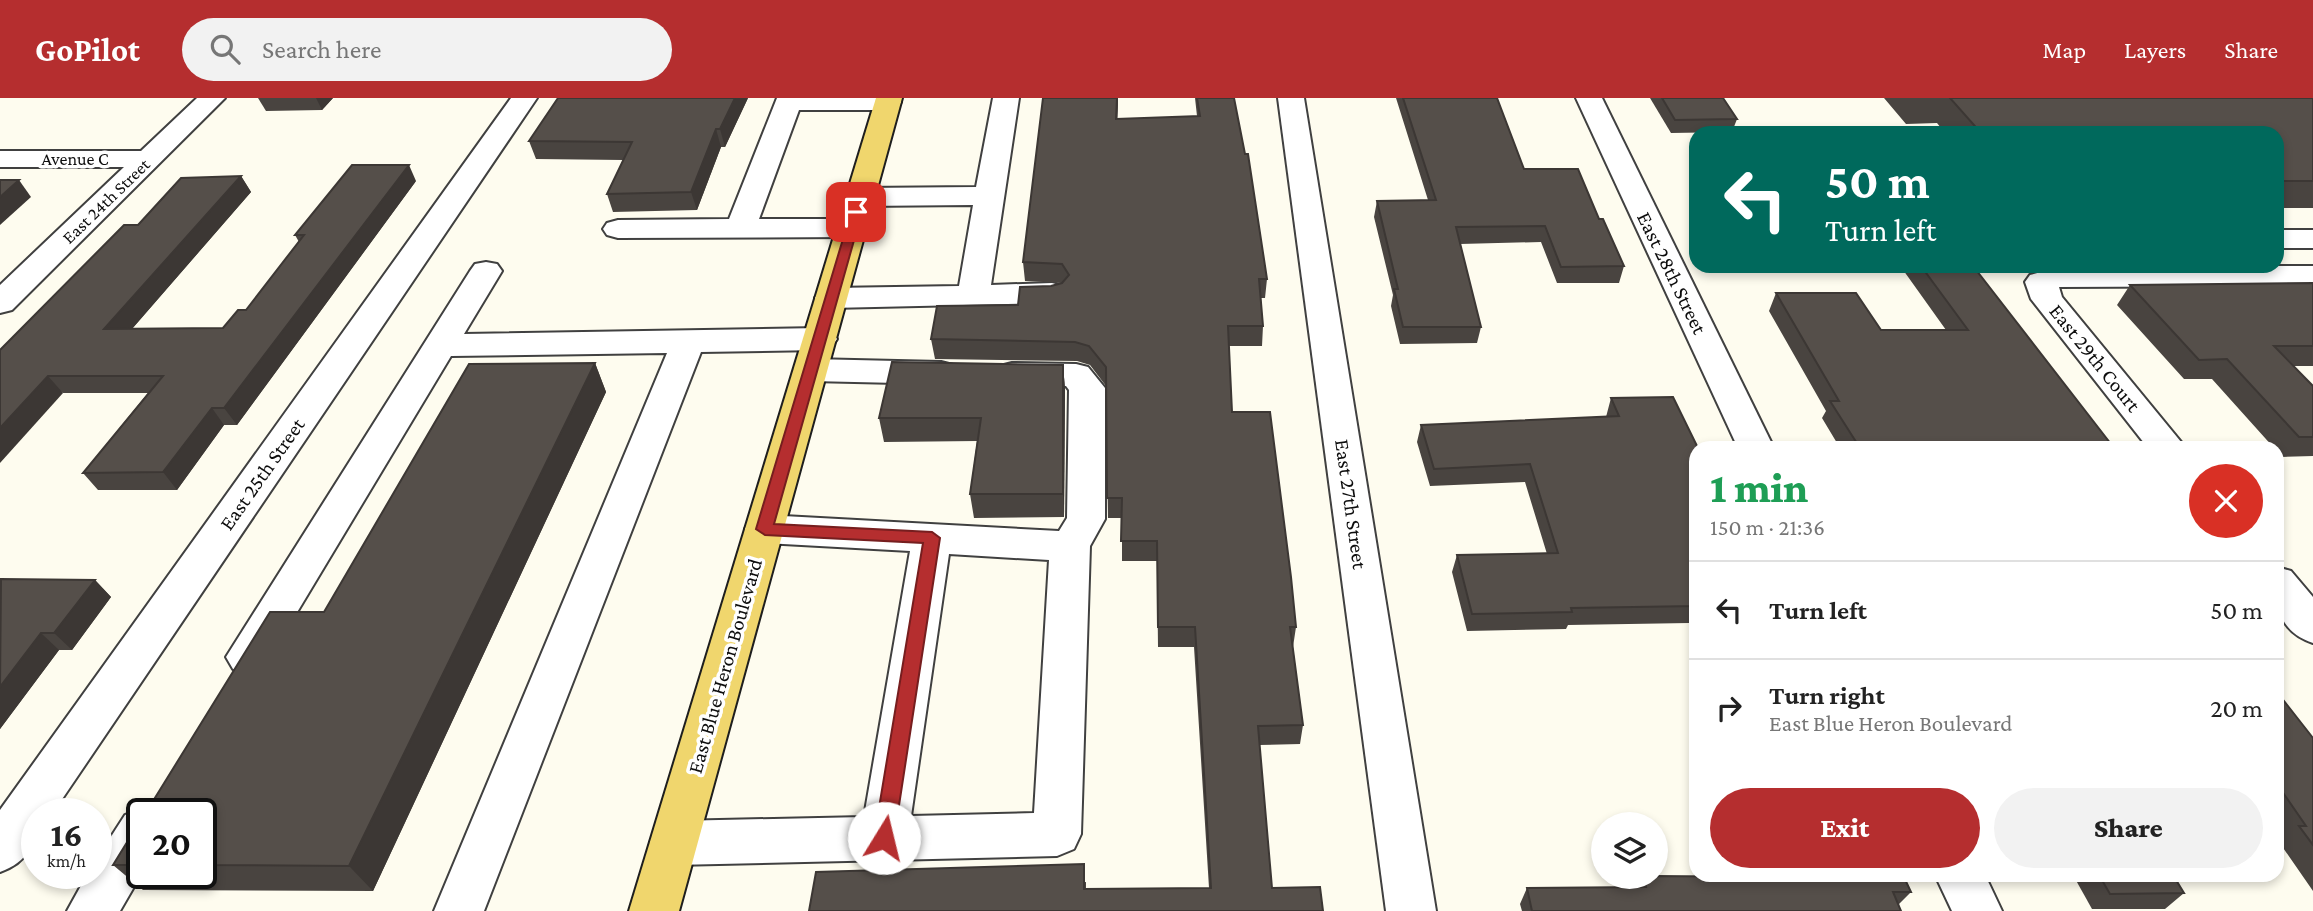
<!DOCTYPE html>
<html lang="en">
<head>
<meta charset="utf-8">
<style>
  body { margin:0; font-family:"Crimson Pro",serif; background:#f2f2f2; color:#222; height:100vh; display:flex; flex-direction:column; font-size:26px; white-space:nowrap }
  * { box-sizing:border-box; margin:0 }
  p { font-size:23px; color:#767676 }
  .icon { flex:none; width:38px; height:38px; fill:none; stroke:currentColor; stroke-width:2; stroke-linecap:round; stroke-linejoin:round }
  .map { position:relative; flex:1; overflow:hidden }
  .side { position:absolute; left:1689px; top:343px; width:595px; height:441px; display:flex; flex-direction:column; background:#fff; border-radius:21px; box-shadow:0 4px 10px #0003 }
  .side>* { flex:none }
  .banner { position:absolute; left:1689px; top:28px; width:595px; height:147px; border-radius:21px; box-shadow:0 4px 10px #0003; background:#00695c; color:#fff; overflow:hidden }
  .fabs { position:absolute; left:1591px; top:714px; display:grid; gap:14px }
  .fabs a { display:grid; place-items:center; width:77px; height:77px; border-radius:50%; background:#fff; box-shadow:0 4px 10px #0003; font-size:35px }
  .speed { position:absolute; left:21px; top:700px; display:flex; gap:14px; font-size:35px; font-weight:700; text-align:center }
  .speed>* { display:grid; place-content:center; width:91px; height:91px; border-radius:50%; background:#fff; box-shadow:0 4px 10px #0003; line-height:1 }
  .speed small { font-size:18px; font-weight:400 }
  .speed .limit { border:4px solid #111; border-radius:10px; background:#fff; color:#111 }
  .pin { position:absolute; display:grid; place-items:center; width:60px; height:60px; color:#fff; margin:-30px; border-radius:14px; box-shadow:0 4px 10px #0006 }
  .me { position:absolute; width:77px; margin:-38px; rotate:9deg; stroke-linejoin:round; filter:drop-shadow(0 0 5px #0008) }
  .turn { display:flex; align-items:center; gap:24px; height:147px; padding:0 21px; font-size:32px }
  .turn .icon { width:91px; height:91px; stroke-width:2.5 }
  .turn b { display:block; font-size:49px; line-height:60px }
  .round { display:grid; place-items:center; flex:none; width:74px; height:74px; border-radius:37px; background:#f2f2f2 }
  .headline { display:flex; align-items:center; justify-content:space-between; height:119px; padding:0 21px }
  h1 { font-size:42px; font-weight:800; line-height:52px; color:#1e9e55 }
  .primary-button { display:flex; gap:14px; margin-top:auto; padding:14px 21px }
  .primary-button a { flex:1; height:80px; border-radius:42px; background:#b52e2f; color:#fff; font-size:28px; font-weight:800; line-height:80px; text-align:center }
  .primary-button a+a { background:#f2f2f2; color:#222 }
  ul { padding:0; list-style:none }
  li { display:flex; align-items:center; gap:21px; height:98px; padding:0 21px; border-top:2px solid #e0e0e0 }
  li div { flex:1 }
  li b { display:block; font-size:26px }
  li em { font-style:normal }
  header { display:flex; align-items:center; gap:42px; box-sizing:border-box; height:98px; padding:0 35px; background:#b52e2f; color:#fff }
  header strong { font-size:33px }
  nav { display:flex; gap:38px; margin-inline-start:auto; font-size:24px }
  .search { width:490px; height:63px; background:#f2f2f2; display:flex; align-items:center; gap:18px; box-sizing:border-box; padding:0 24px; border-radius:38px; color:#767676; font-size:26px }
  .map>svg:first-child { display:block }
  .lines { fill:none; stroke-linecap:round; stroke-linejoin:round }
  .minor-casing { stroke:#404040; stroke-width:4 }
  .major-casing { stroke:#1e1e1e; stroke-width:4 }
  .minor { fill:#fff; fill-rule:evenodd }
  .major { fill:#f0d66d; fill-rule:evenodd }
  .wall { fill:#494440 }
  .shaded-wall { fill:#3c3734 }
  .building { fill:#554f4a; stroke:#3c3734; stroke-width:2 }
  .route { fill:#b52e2f; stroke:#761e1f; stroke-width:2 }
  .labels { text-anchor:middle; stroke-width:7; stroke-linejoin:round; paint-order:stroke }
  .far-street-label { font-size:18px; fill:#0d0d0d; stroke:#fff }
  .street-label { font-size:21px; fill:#0d0d0d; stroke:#fff }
</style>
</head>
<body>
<header>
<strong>GoPilot</strong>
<div class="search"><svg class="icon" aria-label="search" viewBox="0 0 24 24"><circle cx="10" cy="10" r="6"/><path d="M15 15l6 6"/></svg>Search here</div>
<nav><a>Map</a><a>Layers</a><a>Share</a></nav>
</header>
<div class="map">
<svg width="2313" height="813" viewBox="0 0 2313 813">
  <rect width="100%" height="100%" fill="#fefcef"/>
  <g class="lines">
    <!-- minor casing -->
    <g class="minor-casing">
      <g id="minor">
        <polygon points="197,0 225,0 12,212 0,215 0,187 124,69 0,69 0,53 141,53"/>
        <path d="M511 0H537L52 716H37C37 745 28 764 0 774V712Z"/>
        <polygon points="777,0 899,0 901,4 897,10 888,12 799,12 759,121 852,121 863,124 867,130 863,136 852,139 618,140 607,137 603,131 607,125 618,122 729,121"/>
        <polygon points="993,0 1019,0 991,187 1052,185 1063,188 1068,195 1063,202 1052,205 831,210 820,207 815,200 820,193 831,190 959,188 973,107 861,108 851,105 846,99 851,93 861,90 976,89"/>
        <polygon points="1278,0 1304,0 1436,813 1386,813"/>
        <polygon points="1576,0 1602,0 1774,350 1738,350"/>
        <rect x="2277" y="132" width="36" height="18"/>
        <polygon points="486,164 497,166 502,173 464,236 820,230 832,234 837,241 832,248 820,252 701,254 484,813 434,813 667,255 451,258 263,571 248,576 233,571 226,559 470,173 475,166"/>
        <polygon points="2062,168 2313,168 2313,188 2059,189 2062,199 2186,350 2148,350 2031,201 2025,184 2030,177"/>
        <polygon points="811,261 941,264 953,267 958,275 953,283 941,286 811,283 799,280 794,272 799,264"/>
        <path d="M1012 265 1076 266 1088 269 1105 290V421L1090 448 1081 736 1074 751 1057 758 674 767 657 761 650 745 657 729 674 723 864 719 910 453 765 445 751 441 745 431 751 421 765 417 1059 433 1067 420 1069 292 1066 288 1012 287 1000 284 995 276 1000 268ZM949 456 1049 462 1034 715 911 718Z"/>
        <path d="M2277 469 2291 473 2313 499V545C2274 532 2277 503 2277 469Z"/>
        <polygon points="142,710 156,716 142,716 142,775 120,813 67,813 88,775 96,775 96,762 125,717"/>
        <polygon points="1935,777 1985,777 2002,813 1952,813"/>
      </g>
    </g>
    <!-- major casing -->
    <g class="major-casing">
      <polygon id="major" points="876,0 902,0 679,813 629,813"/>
    </g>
    <!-- minor -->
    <use href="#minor" class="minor"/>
    <!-- major -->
    <use href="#major" class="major"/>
  </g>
  <!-- wall -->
  <g class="wall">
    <polygon points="258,0 333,0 322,12 266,13"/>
    <polygon points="748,0 725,49 721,49 697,112 613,114 607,96 623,62 536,61 529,43"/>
    <polygon points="1043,0 1118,0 1117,21 1197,18 1195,0 1234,0 1267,181 1265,200 1261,200 1263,228 1262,248 1229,248 1232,314 1296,529 1293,549 1303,627 1300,646 1259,647 1272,790 809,813 1086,784 1086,791 1209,790 1194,549 1158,549 1157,463 1122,463 1122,420 1108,420 1106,288 1090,267 1077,263 935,261 931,241 1018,207 1051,188 1062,185 1025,183 1023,164"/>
    <polygon points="1396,0 1497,0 1524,71 1599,121 1624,168 1619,185 1557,185 1541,144 1460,146 1481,229 1477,245 1400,246 1391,208 1393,197 1374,119 1377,103 1428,102"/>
    <polygon points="1650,0 1723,0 1737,21 1732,34 1671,35"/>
    <polygon points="1884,0 2313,0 2313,110 2277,110 2277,35 1945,35 1937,25 1906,26"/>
    <polygon points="241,78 251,94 132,231 223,230 246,212 299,144 295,137 416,83 237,327 224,327 177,392 98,392 83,375 148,295 63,295 0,252 138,127"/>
    <polygon points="1902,168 1973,168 2114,350 1840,350 1822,320 1826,313 1769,213 1776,195 1881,232 1946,232 1901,169"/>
    <polygon points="2313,185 2313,268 2293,268 2313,288 2313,358 2282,359 2277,353 2277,350 2274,350 2212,281 2184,281 2117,207 2130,187"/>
    <polygon points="595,265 606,294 373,793 143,792 113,767 142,720 142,775 201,775 201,716"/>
    <polygon points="1063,267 1065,291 1064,419 974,420 970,396 977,343 884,344 879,320"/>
    <polygon points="1611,300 1696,350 1696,543 1689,525 1568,527 1566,531 1467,533 1452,474 1457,457 1547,456 1525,384 1430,388 1417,344 1421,327 1606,319"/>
    <polygon points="0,482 95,482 111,499 72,552 59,552 0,631"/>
    <polygon points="2277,594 2313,640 2313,793 2279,744 2284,741 2277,731"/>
    <polygon points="1769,777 1903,777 1911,794 1898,807 1901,813 1522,813 1520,806 1527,790 1636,789 1642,779 1769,779"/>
    <polygon points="2073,777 2173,777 2184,795 2165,811 2092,811"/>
  </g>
  <!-- shaded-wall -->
  <g class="shaded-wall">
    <polygon points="316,0 333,0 322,12"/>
    <polygon points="735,0 748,0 725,49 720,31"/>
    <polygon points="1117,0 1118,0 1117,39 1116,21"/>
    <polygon points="716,31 721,49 697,112 691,94"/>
    <polygon points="409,67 416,83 237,327 224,310"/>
    <polygon points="241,78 251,94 117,248 104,231"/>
    <polygon points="19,82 31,99 0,127 0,99"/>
    <polygon points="595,265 606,294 373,793 349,768"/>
    <polygon points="1063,267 1065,291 1064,419 1063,396"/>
    <polygon points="48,278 63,295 0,365 0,330"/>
    <polygon points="212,310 224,327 177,392 163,374"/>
    <polygon points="95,482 111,499 72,552 54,535"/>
    <polygon points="41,535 59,552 0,631 0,589"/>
  </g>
  <!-- building -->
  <g class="building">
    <polygon points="558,0 735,0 720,31 716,31 691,94 607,96 632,44 529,43"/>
    <polygon points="1043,0 1117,0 1116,21 1200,18 1197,0 1234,0 1245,56 1248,56 1267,181 1259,181 1263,228 1228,228 1232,314 1270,314 1291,479 1296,529 1290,529 1303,627 1258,628 1272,790 1320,789 1323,813 809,813 816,774 1084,766 1084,791 1211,790 1195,529 1158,529 1157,443 1121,443 1122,400 1107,400 1106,269 1089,248 1075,244 931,241 937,208 1018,207 1020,189 1051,188 1062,185 1069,177 1062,166 1023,164"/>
    <polygon points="1403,0 1497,0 1524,71 1578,71 1599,121 1603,121 1624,168 1561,169 1545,128 1456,129 1481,229 1403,229 1394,191 1398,191 1377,103 1436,102"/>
    <polygon points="1662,0 1723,0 1737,21 1675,22"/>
    <polygon points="1950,0 2313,0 2313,83 2277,83 2277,35 1981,35"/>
    <polygon points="352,67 409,67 224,310 212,310 163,374 83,375 163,278 48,278 0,330 0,252 124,127 138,127 181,80 241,78 104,231 223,230 238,212 246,212 304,137 295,137"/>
    <polygon points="0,82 19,82 0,99"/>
    <polygon points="1921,168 1973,168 2114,350 1860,350 1830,303 1839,303 1776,195 1856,195 1881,232 1968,232"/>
    <polygon points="2313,185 2313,248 2274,248 2313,288 2313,339 2299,339 2227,261 2199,262 2130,187"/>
    <polygon points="892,264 1063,267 1063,396 970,396 981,320 879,320"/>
    <polygon points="595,265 349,768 201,767 201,716 145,716 270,514 324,514 469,266"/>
    <polygon points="1673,299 1698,350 1696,350 1696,508 1571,510 1572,514 1472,516 1457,457 1558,455 1530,366 1434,371 1421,327 1619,318 1611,300"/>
    <polygon points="1,481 95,482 54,535 41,535 0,589"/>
    <polygon points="2277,594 2313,640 2313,747 2299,728 2306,728 2277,686"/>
    <polygon points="142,720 142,767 113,767"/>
    <polygon points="1786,777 1903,777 1911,794 1893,794 1901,813 1532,813 1527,790 1646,789 1643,779 1656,779 1656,778 1787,779"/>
    <polygon points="2099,777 2173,777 2184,795 2110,796"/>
  </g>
  <!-- route -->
  <polygon class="route" points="852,111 862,114 774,426 932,434 940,440 894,740 891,747 884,749 877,747 874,740 923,445 765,437 756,431"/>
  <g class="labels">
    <!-- far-street labels -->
    <g class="far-street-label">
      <text x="75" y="67">Avenue C</text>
      <text transform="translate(106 103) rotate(-44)" y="6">East 24th Street</text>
    </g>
    <!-- street labels -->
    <g class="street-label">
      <text transform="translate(1672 175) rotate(64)" y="7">East 28th Street</text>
      <text transform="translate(2095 260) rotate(51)" y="7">East 29th Court</text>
      <text transform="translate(262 376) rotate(-55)" y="7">East 25th Street</text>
      <text transform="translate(1351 406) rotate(82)" y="7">East 27th Street</text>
      <text transform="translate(725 568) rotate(-74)" y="7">East Blue Heron Boulevard</text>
    </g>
  </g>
</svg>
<div class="fabs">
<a><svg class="icon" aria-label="layers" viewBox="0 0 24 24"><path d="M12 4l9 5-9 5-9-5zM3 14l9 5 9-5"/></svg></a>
</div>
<div class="speed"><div>16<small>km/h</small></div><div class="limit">20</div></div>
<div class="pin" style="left:856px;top:114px;background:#d93025"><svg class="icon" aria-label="arrive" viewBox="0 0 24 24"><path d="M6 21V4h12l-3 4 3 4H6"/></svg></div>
<svg class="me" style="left:884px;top:740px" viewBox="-20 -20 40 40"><circle r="19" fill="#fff"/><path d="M0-13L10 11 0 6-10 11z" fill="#b52e2f"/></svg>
<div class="banner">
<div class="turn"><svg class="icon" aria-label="left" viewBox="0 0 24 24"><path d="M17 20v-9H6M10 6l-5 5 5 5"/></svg><div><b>50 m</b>Turn left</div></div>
</div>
<section class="side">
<div class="headline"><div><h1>1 min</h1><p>150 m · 21:36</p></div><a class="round" style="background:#d93025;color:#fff"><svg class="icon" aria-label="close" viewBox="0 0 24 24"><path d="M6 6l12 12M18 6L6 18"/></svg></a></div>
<ul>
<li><svg class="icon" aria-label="left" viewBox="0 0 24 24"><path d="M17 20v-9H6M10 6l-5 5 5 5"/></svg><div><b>Turn left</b></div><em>50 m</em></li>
<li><svg class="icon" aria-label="right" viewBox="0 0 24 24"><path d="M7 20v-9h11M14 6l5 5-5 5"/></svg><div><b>Turn right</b><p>East Blue Heron Boulevard</p></div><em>20 m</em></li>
</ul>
<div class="primary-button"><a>Exit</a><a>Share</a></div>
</section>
</div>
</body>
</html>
